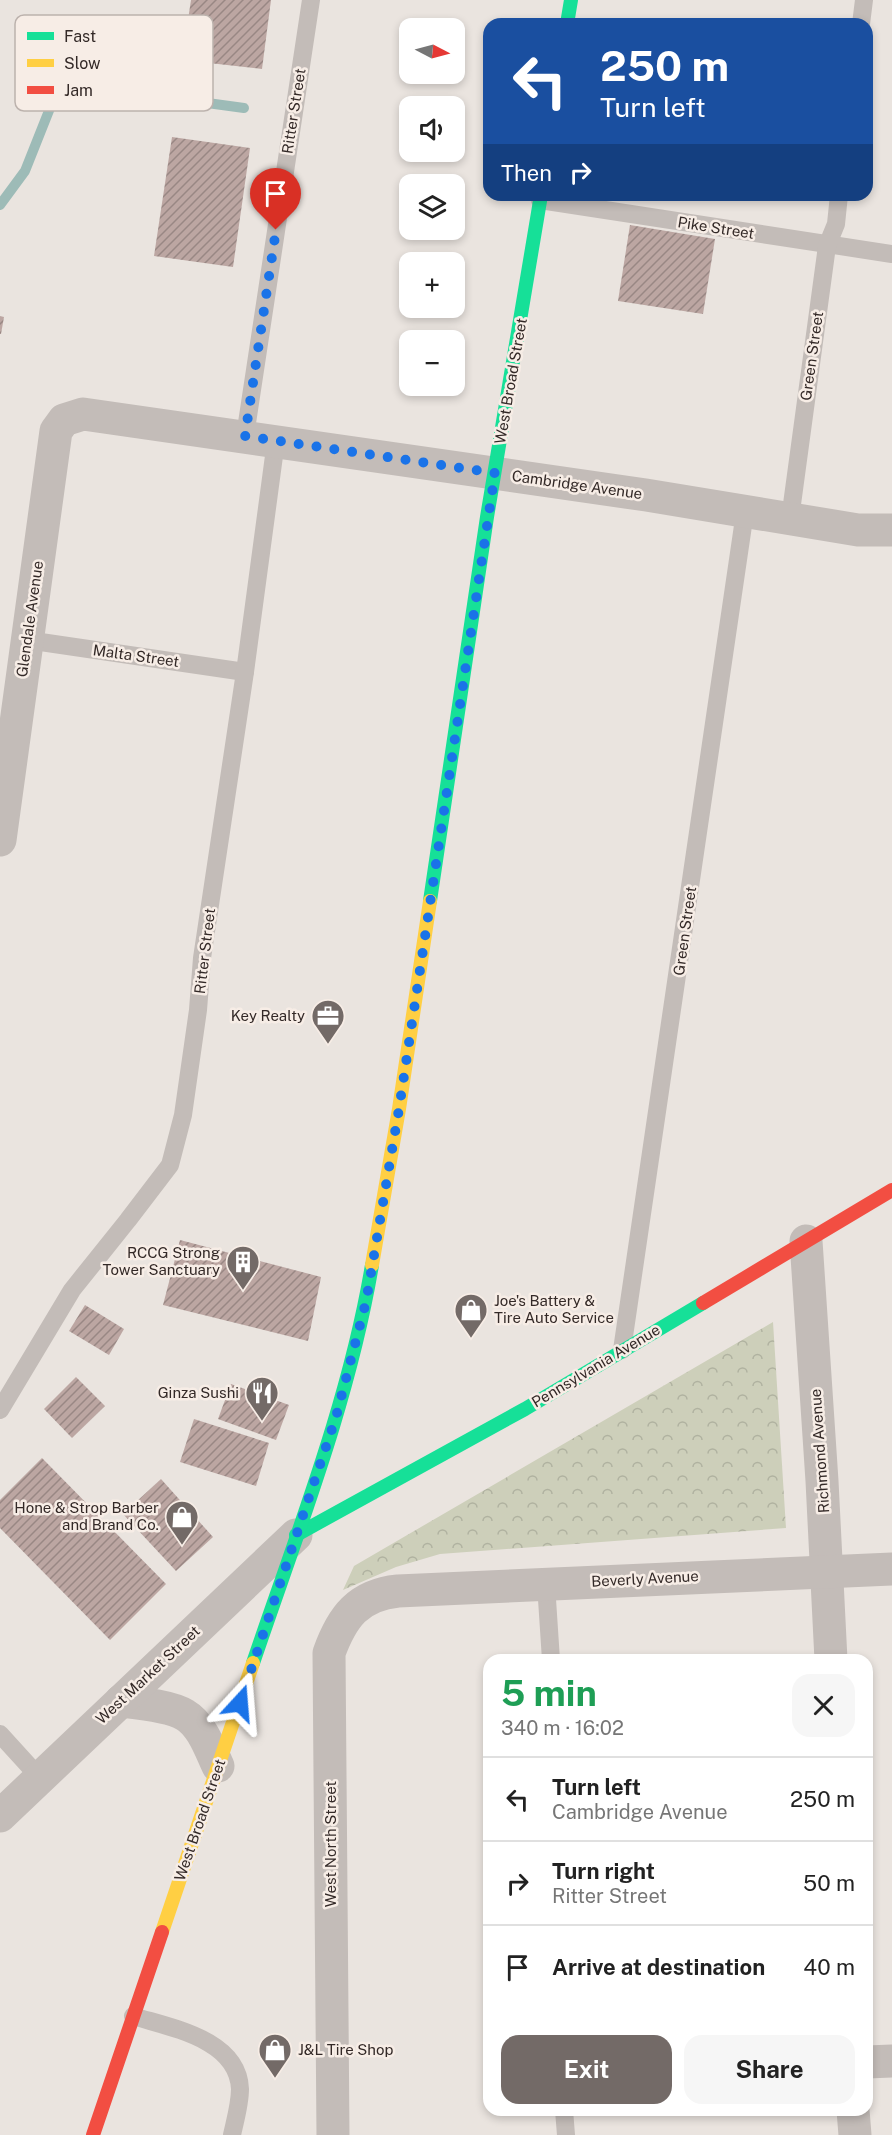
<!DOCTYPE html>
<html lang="en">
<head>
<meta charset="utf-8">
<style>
  body { margin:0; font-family:"Public Sans",sans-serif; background:#f6f6f6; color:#222; height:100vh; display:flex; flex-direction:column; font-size:22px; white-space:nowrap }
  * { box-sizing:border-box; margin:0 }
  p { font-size:20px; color:#767676 }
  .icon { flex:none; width:33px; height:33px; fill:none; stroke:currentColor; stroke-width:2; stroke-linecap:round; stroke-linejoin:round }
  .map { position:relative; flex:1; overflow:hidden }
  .panel { position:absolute; left:483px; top:1654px; width:390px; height:462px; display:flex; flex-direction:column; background:#fff; border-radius:18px; box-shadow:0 3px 9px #0003 }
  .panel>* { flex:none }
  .banner { position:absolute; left:483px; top:18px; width:390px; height:183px; border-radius:18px; box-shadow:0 3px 9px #0003; background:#1a4fa0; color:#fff; overflow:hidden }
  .needle { width:39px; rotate:96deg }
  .buttons { position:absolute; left:399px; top:18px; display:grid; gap:12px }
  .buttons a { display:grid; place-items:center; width:66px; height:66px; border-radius:12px; background:#fff; box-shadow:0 3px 9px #0003; font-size:30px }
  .pin { position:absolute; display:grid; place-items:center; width:51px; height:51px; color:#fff; margin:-62px -26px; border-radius:50% 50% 50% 0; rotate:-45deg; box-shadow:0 0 6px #0007 }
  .pin .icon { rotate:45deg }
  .me { position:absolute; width:66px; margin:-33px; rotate:19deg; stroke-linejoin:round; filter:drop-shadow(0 0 4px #0008) }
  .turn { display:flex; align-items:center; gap:21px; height:126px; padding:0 18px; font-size:27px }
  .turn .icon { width:78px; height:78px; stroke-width:2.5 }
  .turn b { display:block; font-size:42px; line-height:51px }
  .then { display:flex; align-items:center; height:57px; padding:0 18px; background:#0003; gap:12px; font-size:22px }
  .round { display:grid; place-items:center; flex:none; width:63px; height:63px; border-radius:18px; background:#f6f6f6 }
  .overview { display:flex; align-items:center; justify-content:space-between; height:102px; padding:0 18px }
  h1 { font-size:36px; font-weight:700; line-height:45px; color:#1e9e55 }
  .button { display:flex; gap:12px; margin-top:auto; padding:12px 18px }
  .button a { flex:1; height:69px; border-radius:18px; background:#736a67; color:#fff; font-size:24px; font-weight:700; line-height:69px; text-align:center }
  .button a+a { background:#f6f6f6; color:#222 }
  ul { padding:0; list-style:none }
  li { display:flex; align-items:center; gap:18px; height:84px; padding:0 18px; border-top:2px solid #e0e0e0 }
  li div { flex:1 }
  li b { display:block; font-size:22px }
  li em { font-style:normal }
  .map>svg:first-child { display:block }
  .park { fill:url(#park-crowns) }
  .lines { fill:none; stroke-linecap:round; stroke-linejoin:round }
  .stream { stroke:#9dbbb7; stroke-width:10 }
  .building { fill:url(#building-hatch) }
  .lane { stroke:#c3bcb8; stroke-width:18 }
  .street { stroke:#c3bcb8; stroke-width:33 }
  .fast { stroke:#16e098; stroke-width:14 }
  .slow { stroke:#ffcf43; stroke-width:14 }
  .jam { stroke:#f24e42; stroke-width:14 }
  .route { stroke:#1a73e8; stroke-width:10; stroke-dasharray:0 18 }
  .labels { text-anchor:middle; stroke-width:5; stroke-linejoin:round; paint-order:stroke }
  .street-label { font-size:15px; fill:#332927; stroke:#f7ede6 }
  .poi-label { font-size:15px; fill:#332927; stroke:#f7ede6; text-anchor:end }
  .key { fill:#f7ede6; stroke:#bcb2ad; stroke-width:1.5 }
  .key-label { font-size:16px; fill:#332927 }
</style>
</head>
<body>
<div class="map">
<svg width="892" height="2135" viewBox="0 0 892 2135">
  <defs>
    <pattern id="park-crowns" width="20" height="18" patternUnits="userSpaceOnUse" patternTransform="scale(1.5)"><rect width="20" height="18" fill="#cdcfba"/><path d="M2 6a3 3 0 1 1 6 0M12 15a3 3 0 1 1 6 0" fill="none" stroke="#b0b2a0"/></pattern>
    <pattern id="building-hatch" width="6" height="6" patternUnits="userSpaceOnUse" patternTransform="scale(1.5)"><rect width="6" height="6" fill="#bca6a2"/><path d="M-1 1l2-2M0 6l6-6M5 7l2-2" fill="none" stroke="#998784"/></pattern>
  </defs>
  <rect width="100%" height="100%" fill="#eae4df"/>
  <!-- park -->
  <polygon class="park" points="773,1322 786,1528 440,1554 396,1567 343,1590 354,1566"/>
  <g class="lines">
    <!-- stream -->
    <g class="stream">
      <polyline points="156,96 244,108"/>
      <polyline points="0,205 25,171 60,83"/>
    </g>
  </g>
  <!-- building -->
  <g class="building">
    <polygon points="191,0 271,0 262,69 182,60"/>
    <polygon points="172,137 250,148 233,267 154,256"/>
    <polygon points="630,225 715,239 703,314 618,301"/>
    <polygon points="0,316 4,317 1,334 0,334"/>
    <polygon points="180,1240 321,1277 308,1341 163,1305"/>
    <polygon points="85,1305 124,1329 109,1355 69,1331"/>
    <polygon points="76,1377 105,1406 72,1438 44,1409"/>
    <polygon points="231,1384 289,1405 276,1440 218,1419"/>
    <polygon points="194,1419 269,1443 256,1486 180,1462"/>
    <polygon points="42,1458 166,1584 110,1640 0,1528 0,1500"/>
    <polygon points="161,1479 213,1537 176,1571 123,1514"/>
  </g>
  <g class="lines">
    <!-- lane -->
    <g class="lane">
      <polyline points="861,24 864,0"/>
      <polyline points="540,200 892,254"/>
      <polyline points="245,436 311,0"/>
      <polyline points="790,519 827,246 836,224 839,195"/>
      <polyline points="27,640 245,672"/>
      <polyline points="622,1350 745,512"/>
      <polyline points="0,1410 72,1290 128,1220 170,1165 183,1115 198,1010 202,958 245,672 276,441"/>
      <polyline points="546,1584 551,1660"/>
      <polyline points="0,1734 40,1778"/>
      <path d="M133 2016C171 2028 238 2039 240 2089 240 2104 235 2121 232 2135"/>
      <polyline points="564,2110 566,2135"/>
    </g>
    <!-- street -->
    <g class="street">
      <polyline points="0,840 56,431 64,420 83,414 646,495 858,530 892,530"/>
      <polyline points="806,1241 822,1481 831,1660"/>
      <path d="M121 1701C138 1703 171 1706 185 1715 202 1725 210 1749 218 1766"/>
      <polyline points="0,1816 296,1535"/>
      <polyline points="867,2062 892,2061"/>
      <polyline points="853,2110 855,2135"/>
      <path d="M333 2135 329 1653C342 1617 358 1595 398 1591L892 1569"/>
    </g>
    <!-- fast -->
    <g class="fast">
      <polyline points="567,24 571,0"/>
      <polyline points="430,901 487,517 541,195"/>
      <polyline points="296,1535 525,1409 703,1303"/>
      <path d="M253 1663C297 1533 349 1402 372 1265"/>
    </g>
    <!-- slow -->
    <g class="slow">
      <polyline points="372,1265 399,1109 430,901"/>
      <polyline points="162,1932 253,1663"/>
    </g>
    <!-- jam -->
    <g class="jam">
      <polyline points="703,1303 892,1190"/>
      <polyline points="93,2135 162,1932"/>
    </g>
  </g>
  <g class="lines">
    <!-- route -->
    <polyline class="route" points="240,1703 336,1417 366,1302 399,1109 495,473 245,436 276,230"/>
  </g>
  <!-- icons -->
  <defs>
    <g id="office-pin" transform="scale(1.725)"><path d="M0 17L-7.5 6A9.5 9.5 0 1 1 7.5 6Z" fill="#736a67" stroke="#f7ede6"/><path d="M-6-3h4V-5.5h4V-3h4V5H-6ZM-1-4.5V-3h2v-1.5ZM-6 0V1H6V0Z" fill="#fff"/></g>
    <g id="building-pin" transform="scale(1.725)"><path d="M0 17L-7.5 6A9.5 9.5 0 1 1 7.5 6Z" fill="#736a67" stroke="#f7ede6"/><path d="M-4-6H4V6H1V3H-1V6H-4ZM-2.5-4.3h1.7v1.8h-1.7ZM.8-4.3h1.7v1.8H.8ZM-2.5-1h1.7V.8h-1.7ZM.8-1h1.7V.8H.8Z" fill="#fff"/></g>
    <g id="shop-pin" transform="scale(1.725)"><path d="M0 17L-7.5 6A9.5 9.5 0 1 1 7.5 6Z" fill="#736a67" stroke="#f7ede6"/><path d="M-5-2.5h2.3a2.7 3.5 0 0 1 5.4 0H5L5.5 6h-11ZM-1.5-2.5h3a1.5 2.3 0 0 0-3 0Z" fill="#fff"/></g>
    <g id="restaurant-pin" transform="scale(1.725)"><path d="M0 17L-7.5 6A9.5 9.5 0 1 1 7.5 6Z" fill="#736a67" stroke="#f7ede6"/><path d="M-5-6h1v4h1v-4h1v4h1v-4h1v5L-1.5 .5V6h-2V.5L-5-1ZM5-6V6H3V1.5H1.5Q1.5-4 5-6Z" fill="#fff"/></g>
  </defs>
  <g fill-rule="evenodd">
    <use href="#office-pin" x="328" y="1016"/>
    <use href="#building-pin" x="243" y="1262"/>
    <use href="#shop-pin" x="471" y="1310"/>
    <use href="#restaurant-pin" x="262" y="1393"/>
    <use href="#shop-pin" x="182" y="1517"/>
    <use href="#shop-pin" x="275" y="2050"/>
  </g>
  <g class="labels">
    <!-- street labels -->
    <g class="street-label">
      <text transform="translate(294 111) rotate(-81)" y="5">Ritter Street</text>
      <text transform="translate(716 228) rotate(9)" y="5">Pike Street</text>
      <text transform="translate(812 356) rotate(-82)" y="5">Green Street</text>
      <text transform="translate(511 381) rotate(-80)" y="5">West Broad Street</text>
      <text transform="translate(577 485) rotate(8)" y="5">Cambridge Avenue</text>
      <text transform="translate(30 619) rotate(-82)" y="5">Glendale Avenue</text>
      <text transform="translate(136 656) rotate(8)" y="5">Malta Street</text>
      <text transform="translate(685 931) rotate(-82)" y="5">Green Street</text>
      <text transform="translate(205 951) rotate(-83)" y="5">Ritter Street</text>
      <text transform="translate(596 1366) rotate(-31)" y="5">Pennsylvania Avenue</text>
      <text transform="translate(820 1451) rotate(-94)" y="5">Richmond Avenue</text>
      <text transform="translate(645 1579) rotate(-3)" y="5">Beverly Avenue</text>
      <text transform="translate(148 1675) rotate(-43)" y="5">West Market Street</text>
      <text transform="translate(200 1820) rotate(-71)" y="5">West Broad Street</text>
      <text transform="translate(331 1844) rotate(-90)" y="5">West North Street</text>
    </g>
    <!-- poi labels -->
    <g class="poi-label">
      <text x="305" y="1021">Key Realty</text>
      <text x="220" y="1258">RCCG Strong<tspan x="220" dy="17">Tower Sanctuary</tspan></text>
      <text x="494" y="1306" text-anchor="start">Joe's Battery &amp;<tspan x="494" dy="17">Tire Auto Service</tspan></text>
      <text x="239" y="1398">Ginza Sushi</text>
      <text x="159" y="1513">Hone &amp; Strop Barber<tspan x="159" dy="17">and Brand Co.</tspan></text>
      <text x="298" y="2055" text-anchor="start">J&amp;L Tire Shop</text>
    </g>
  </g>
  <!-- legend -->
  <rect x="15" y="15" width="198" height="96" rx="9" class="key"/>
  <rect x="27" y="32" width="27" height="8" fill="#16e098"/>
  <rect x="27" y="59" width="27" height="8" fill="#ffcf43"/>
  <rect x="27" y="86" width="27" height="8" fill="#f24e42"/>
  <g class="key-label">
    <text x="64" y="42">Fast</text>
    <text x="64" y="69">Slow</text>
    <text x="64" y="96">Jam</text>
  </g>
</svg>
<div class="buttons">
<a><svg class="needle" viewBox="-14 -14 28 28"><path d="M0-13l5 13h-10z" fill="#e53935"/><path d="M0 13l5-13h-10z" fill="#767676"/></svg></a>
<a><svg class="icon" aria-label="sound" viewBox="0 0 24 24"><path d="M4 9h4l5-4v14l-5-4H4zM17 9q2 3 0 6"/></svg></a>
<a><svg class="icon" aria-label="layers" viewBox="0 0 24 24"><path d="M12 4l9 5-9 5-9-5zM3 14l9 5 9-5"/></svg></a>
<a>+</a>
<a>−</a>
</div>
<div class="pin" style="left:276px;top:230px;background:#d93025"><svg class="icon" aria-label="arrive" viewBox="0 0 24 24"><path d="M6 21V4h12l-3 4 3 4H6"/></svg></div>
<svg class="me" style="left:240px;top:1703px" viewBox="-20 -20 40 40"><path d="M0-17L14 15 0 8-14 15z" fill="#1a73e8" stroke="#fff" stroke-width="4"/></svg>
<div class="banner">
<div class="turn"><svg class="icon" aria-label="left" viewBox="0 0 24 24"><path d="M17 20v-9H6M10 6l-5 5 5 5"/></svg><div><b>250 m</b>Turn left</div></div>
<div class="then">Then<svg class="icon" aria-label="right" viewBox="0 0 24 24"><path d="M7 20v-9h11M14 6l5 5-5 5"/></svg></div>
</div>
<section class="panel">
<div class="overview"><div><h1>5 min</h1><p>340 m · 16:02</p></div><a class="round"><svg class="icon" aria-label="close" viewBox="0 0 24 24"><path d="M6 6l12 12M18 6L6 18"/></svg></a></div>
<ul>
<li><svg class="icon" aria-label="left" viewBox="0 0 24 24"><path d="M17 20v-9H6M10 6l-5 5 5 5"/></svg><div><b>Turn left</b><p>Cambridge Avenue</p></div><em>250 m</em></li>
<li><svg class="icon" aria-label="right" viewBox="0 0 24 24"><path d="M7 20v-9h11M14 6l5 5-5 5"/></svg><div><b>Turn right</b><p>Ritter Street</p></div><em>50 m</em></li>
<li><svg class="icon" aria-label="arrive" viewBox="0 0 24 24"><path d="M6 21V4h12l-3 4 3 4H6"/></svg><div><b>Arrive at destination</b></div><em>40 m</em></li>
</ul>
<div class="button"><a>Exit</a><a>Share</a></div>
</section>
</div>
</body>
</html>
